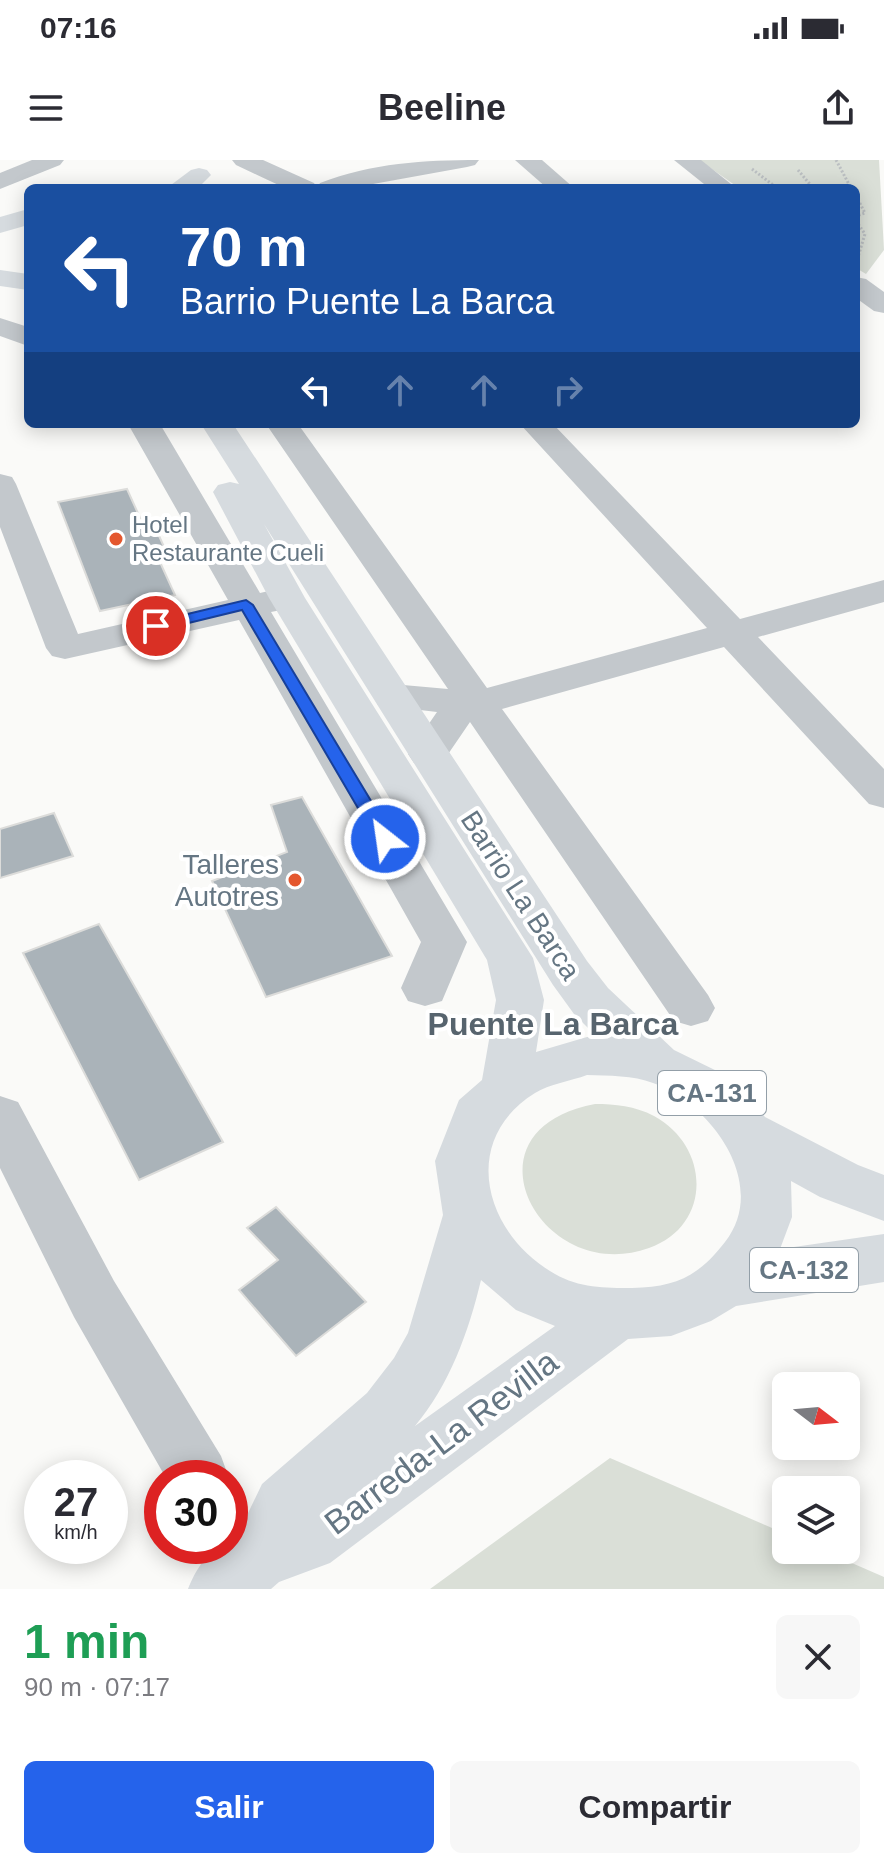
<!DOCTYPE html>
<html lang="es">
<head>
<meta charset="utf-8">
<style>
  body { margin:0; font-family:Arial,sans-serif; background:#f7f7f7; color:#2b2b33; height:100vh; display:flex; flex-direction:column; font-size:30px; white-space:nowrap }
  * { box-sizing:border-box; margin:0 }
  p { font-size:26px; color:#7c7c81 }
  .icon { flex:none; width:44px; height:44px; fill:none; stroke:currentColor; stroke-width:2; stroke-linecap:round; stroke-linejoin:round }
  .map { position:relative; height:1429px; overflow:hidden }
  .sheet { display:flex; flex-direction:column; background:#fff; flex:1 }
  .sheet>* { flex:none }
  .top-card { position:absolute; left:24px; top:24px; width:836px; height:244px; border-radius:12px; box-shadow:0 4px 20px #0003; background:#1a4fa0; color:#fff; overflow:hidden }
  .needle { width:52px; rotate:106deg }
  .fabs { position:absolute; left:772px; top:1212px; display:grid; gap:16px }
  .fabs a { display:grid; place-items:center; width:88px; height:88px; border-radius:12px; background:#fff; box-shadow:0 4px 20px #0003; font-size:40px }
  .speed { position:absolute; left:24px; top:1300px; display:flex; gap:16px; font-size:40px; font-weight:700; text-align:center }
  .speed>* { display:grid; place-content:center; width:104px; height:104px; border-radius:50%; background:#fff; box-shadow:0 4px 20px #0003; line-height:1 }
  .speed small { font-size:20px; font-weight:400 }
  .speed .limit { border:12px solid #d22; background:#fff; color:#111 }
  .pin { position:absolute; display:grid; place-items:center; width:68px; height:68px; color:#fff; margin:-34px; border:4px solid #fff; border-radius:50%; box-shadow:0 2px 8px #0007 }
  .me { position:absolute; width:88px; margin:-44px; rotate:330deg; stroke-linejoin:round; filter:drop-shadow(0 0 6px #0008) }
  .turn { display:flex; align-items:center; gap:28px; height:168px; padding:0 24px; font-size:36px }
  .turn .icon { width:104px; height:104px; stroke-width:2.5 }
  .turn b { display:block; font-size:56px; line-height:68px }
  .lanes { display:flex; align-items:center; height:76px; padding:0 24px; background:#0003; justify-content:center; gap:40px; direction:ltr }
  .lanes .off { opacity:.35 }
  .round { display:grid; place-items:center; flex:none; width:84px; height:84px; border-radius:12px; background:#f7f7f7 }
  .headline { display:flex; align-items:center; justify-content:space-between; height:136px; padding:0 24px }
  h1 { font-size:48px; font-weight:800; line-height:60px; color:#1e9e55 }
  .action { display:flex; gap:16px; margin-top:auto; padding:16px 24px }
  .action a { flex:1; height:92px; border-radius:12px; background:#2563eb; color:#fff; font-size:32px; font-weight:800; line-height:92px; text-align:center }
  .action a+a { background:#f7f7f7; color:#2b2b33 }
  .status { display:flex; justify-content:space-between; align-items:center; height:56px; padding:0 40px; background:#fff; direction:ltr }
  .status svg { height:22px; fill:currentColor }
  header { display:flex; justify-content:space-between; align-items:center; height:104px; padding:0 24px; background:#fff; font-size:36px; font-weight:800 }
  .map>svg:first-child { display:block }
  .green { fill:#dadfd7 }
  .building { fill:#aab3b9; stroke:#dcdcda; stroke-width:2 }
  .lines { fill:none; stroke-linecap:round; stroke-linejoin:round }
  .path { stroke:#bbbfc2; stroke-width:3; stroke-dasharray:2 2; stroke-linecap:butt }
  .minor { fill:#c3c8cc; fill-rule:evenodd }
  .tertiary { fill:#c3c8cc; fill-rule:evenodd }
  .primary { fill:#d6dbdf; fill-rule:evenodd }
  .route { fill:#2563eb; stroke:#184099; stroke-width:2 }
  .poi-dot { fill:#e4572e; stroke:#fff; stroke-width:3 }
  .labels { text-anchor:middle; stroke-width:8; stroke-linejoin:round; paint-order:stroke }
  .far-poi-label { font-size:24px; fill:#657683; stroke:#fff; text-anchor:start }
  .shield { fill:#fff; stroke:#939fa8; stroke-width:2 }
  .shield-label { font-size:26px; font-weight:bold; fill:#657683 }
  .poi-label { font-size:28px; fill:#657683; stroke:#fff; text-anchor:end }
  .street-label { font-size:28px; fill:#657683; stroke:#fff }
  .quarter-label { font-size:32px; font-weight:bold; fill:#57646e; stroke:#fff }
  .near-street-label { font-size:34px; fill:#657683; stroke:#fff }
</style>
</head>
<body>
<div class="status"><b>07:16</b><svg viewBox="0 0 49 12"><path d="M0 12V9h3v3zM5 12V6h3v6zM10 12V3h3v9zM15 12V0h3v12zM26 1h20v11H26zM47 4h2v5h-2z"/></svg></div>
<header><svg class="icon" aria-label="menu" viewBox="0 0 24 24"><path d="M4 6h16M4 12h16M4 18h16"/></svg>Beeline<svg class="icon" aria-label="share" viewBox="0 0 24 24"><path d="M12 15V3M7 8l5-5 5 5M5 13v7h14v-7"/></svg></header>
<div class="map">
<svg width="884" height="1429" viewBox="0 0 884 1429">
  <rect width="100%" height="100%" fill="#fafaf8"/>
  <!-- green -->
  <g class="green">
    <polygon points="699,0 879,0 884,90 866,114 856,108 856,28 739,28"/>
    <path d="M595 944C615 944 635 946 654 956 711 987 712 1066 649 1088 541 1127 456 970 595 944Z"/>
    <polygon points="610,1298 786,1374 786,1390 822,1390 884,1417 884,1429 430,1429"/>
  </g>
  <!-- building -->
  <g class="building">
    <polygon points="127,329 141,360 151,358 169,398 159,400 175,435 100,451 58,342"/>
    <polygon points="302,637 392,796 266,837 212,721 287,692 271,645"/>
    <polygon points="54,653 73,696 0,718 0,669"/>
    <polygon points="99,764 223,982 139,1020 23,793"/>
    <polygon points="276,1047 366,1142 296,1196 239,1130 278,1100 247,1068"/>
  </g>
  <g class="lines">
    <!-- path -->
    <g class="path">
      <polyline points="836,0 851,28"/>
      <polyline points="752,9 777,28"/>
      <polyline points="798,10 813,28"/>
      <polyline points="856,36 865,53 856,56"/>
      <polyline points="856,61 865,74 858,97"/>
    </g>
    <!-- minor -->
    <g class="minor">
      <path d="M232 0H263L314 23 317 28 320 23C372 3 424 0 479 0L475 5 467 7 351 28H285L236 5Z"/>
      <polygon points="515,0 542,0 574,28 547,28"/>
      <polygon points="674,0 701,0 736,28 709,28"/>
      <polygon points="856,117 866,119 884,132 884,153 874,151 856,138"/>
      <polygon points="0,158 28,167 28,186 0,176"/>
      <polygon points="128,264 160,264 260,433 273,430 286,433 291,441 286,449 271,452 467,782 442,841 425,846 408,841 401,828 421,782 239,460 65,499 52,496 46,488 0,367 0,314 12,317 16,324 78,474 228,440"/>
      <polygon points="266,264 298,264 487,528 707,468 520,264 553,264 740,459 884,420 884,442 758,477 884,609 884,648 869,644 724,487 502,549 708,835 715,848 708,861 691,866 674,861 470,562 442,603 428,607 414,603 408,594 437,552 378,545 373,536 378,527 392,524 448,529"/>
    </g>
    <!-- tertiary -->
    <g class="tertiary">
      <polygon points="32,0 64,0 60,5 0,29 0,13"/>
      <polygon points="0,936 18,942 114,1121 221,1296 229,1318 166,1318 74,1157 0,1008"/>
    </g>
    <!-- primary -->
    <g class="primary">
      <polygon points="199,8 207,10 211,15 198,28 167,28 191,10"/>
      <polygon points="28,49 28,65 0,73 0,57"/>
      <polygon points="0,110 28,114 28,130 0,126"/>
      <path d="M201 264H233L587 801 608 828 674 890 721 913 746 933 765 957 858 1005 884 1015V1061L820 1037 791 1021 792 1057 780 1089 884 1074V1122L736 1146 711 1161 671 1176 628 1179 330 1403 279 1422 271 1429H188C195 1412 208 1386 230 1386V1380L238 1374 262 1324 367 1233 394 1198 408 1173 443 1055 435 1001 459 940 482 920 496 840 487 800 269 438 213 332 218 325 230 322 239 324ZM264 364 553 825 574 854 597 877H587L536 892 544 840 533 798 305 438ZM587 915C609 916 633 915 653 923 711 944 770 1024 725 1082 698 1117 675 1127 632 1128 605 1128 579 1128 555 1114 485 1075 458 981 535 933 549 924 571 921 587 915ZM481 1120 516 1150 555 1166 415 1266C449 1226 469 1171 481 1120Z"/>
    </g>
  </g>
  <!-- route -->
  <polygon class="route" points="246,440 253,445 394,679 391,684 379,684 242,450 156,471 148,466 150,463"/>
  <!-- markers -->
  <g class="poi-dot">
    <circle cx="116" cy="379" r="8"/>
    <circle cx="295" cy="720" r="8"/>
  </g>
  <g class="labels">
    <!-- far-poi labels -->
    <g class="far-poi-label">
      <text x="132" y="373">Hotel<tspan x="132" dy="28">Restaurante Cueli</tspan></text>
    </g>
    <!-- shield labels -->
    <g class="shield">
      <rect x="658" y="911" width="108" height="44" rx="6"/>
      <rect x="750" y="1088" width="108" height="44" rx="6"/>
    </g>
    <g class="shield-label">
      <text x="712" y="942">CA-131</text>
      <text x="804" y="1119">CA-132</text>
    </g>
    <!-- poi labels -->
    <g class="poi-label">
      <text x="279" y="714">Talleres<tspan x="279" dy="32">Autotres</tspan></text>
    </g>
    <!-- street labels -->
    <g class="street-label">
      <text transform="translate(521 735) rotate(57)" y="10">Barrio La Barca</text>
    </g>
    <!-- quarter labels -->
    <g class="quarter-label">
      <text x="553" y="875">Puente La Barca</text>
    </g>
    <!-- near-street labels -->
    <g class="near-street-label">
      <text transform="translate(441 1282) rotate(-37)" y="12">Barreda-La Revilla</text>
    </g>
  </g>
</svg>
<div class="fabs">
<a><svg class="needle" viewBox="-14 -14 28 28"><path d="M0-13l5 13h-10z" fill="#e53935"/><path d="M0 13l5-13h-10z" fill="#7c7c81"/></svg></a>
<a><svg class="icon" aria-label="layers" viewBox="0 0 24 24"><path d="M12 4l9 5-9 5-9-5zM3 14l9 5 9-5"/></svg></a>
</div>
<div class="speed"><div>27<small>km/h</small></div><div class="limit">30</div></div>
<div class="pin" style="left:156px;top:466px;background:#d93025"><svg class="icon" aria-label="arrive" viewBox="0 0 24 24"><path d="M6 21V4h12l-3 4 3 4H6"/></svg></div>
<svg class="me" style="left:385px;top:679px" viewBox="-20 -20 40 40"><circle r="17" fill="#2563eb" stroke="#fff" stroke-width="3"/><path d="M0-11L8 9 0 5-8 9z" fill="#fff"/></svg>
<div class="top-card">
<div class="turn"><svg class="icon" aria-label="left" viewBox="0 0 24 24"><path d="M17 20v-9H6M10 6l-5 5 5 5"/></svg><div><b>70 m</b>Barrio Puente La Barca</div></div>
<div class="lanes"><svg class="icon" aria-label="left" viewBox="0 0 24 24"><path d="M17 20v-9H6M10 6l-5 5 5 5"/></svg><svg class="icon off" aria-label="ahead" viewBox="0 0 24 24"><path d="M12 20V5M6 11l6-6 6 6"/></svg><svg class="icon off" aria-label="ahead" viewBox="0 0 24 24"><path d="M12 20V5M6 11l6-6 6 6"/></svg><svg class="icon off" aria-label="right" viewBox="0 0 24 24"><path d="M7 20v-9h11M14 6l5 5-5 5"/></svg></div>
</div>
</div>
<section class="sheet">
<div class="headline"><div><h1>1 min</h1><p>90 m · 07:17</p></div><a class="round"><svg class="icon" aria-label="close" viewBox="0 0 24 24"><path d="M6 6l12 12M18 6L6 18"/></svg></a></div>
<div class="action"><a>Salir</a><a>Compartir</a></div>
</section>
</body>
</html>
